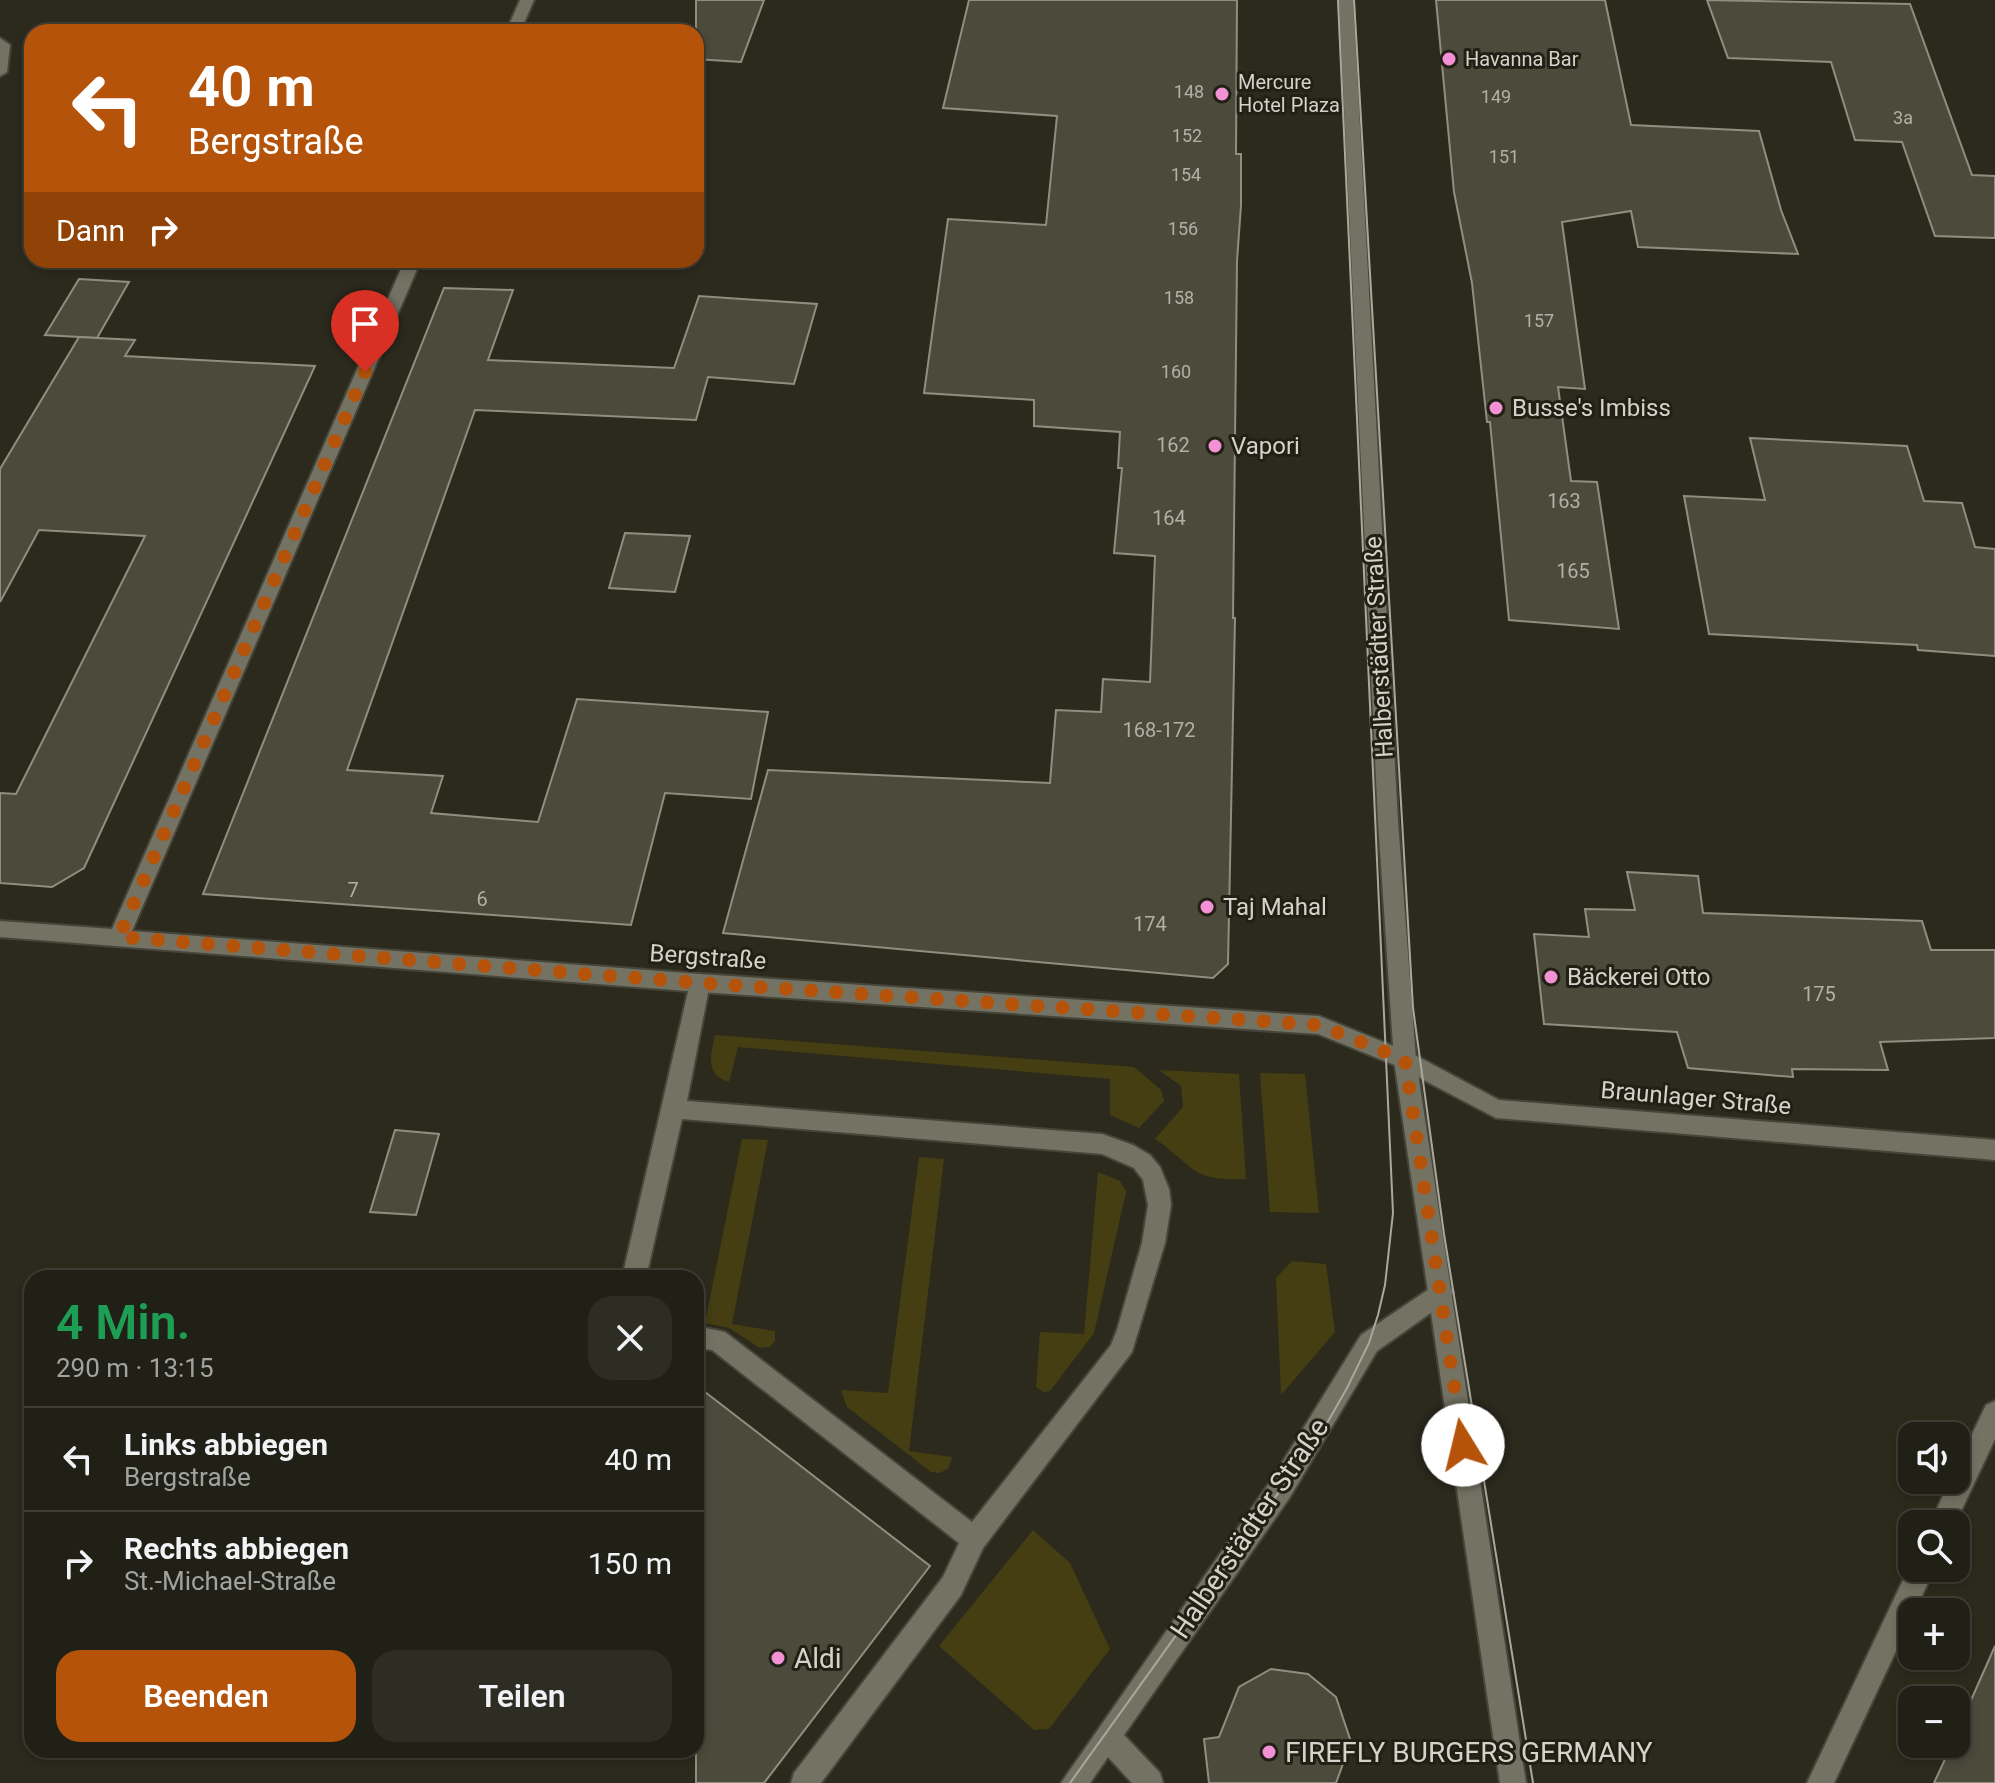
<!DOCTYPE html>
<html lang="de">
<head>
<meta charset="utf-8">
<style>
  body { margin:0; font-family:Roboto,sans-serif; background:#2d2d23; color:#f1f3f6; height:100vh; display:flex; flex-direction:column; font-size:30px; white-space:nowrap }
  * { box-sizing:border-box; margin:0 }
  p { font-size:26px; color:#a2a3a1 }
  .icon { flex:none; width:44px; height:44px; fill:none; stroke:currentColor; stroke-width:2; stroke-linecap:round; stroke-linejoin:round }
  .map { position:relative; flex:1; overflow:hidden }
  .sheet { position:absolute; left:24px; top:1270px; width:680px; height:488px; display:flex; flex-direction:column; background:#212016; border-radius:24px; box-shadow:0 4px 12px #0003,0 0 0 2px #3e3e35 }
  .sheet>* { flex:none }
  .guide { position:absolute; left:24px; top:24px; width:680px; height:244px; border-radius:24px; box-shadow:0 4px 12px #0003,0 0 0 2px #3e3e35; background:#b45309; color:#fff; overflow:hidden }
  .tools { position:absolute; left:1898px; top:1422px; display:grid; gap:16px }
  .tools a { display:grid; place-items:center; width:72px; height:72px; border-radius:16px; background:#212016; box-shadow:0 4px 12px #0003,0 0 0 2px #3e3e35; font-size:40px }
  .pin { position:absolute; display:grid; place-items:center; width:68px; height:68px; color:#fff; margin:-82px -34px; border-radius:50% 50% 50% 0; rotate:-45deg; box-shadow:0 0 8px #0007 }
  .pin .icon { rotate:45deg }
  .me { position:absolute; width:88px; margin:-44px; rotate:351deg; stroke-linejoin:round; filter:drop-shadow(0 0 6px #0008) }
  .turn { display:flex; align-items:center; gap:28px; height:168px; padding:0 32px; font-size:36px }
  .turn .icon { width:104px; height:104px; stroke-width:2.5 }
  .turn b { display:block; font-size:56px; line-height:68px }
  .then { display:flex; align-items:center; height:76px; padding:0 32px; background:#0003; gap:16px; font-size:30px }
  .round { display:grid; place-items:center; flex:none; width:84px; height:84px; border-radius:24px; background:#2d2d23 }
  .overview { display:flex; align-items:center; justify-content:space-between; height:136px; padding:0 32px }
  h1 { font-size:48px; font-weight:600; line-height:60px; color:#1e9e55 }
  .primary-button { display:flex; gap:16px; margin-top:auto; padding:16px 32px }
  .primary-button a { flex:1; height:92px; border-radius:24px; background:#b45309; color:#fff; font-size:32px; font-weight:600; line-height:92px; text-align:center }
  .primary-button a+a { background:#2d2d23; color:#f1f3f6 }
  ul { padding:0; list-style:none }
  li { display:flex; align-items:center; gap:24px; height:104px; padding:0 32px; border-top:2px solid #3e3e35 }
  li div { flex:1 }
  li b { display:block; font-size:30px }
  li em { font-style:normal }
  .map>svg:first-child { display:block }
  .green { fill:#443e12 }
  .building { fill:#4b4a3b; stroke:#908f7f; stroke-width:2 }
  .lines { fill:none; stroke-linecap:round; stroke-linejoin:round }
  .service-casing { stroke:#46453a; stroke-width:4 }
  .minor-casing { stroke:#46453a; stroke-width:4 }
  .tertiary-casing { stroke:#46453a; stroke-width:4 }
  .service { fill:#747363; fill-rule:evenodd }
  .minor { fill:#747363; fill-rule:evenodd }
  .tertiary { fill:#747363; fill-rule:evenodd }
  .tram { stroke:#a9a89e; stroke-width:2 }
  .route { stroke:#b45309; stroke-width:14; stroke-dasharray:0 25.2 }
  .poi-dot { fill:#f391d5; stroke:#222014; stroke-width:3 }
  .labels { text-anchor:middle; stroke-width:6; stroke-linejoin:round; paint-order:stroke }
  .far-number-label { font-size:18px; fill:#b2b1a6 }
  .far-poi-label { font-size:20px; fill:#d4d3ca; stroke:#222014; text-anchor:start }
  .number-label { font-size:20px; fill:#b2b1a6 }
  .poi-label { font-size:24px; fill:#d4d3ca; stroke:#222014; text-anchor:start }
  .street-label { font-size:24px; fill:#d4d3ca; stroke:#222014 }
  .near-street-label { font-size:28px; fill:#d4d3ca; stroke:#222014 }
  .near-poi-label { font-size:28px; fill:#d4d3ca; stroke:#222014; text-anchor:start }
</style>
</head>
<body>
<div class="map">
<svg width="1995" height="1783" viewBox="0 0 1995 1783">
  <rect width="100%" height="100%" fill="#2c2a1d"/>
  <!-- green -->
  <g class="green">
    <path d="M715 1035 1134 1067 1161 1090 1164 1101 1139 1128 1110 1115V1079L738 1047 729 1082C704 1074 711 1055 715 1035Z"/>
    <path d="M1159 1070 1239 1074 1246 1179C1188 1181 1197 1167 1155 1139L1183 1107 1181 1086Z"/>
    <polygon points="1260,1073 1305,1074 1319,1213 1270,1212"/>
    <polygon points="742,1139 768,1140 732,1324 775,1331 775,1341 770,1347 760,1348 729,1328 705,1323"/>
    <polygon points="919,1157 944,1159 909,1451 952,1457 948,1469 939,1473 931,1472 847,1407 841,1390 888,1393"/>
    <polygon points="1098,1172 1120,1181 1126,1192 1094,1333 1050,1391 1044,1392 1036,1387 1040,1332 1084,1334"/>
    <polygon points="1292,1261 1326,1264 1335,1332 1281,1395 1276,1278"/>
    <polygon points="1033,1530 1070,1563 1110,1649 1049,1729 1034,1730 939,1646"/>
  </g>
  <!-- building -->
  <g class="building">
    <polygon points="696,0 764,0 741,62 696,59"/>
    <polygon points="969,0 1237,0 1236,154 1241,154 1241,205 1237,261 1233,618 1235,618 1228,964 1213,978 723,933 768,770 1050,783 1056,710 1101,712 1103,679 1150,682 1155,556 1114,553 1122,468 1118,468 1120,432 1034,426 1034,400 924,393 948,219 1046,225 1057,116 943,108"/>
    <polygon points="1436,0 1605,0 1631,125 1759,131 1781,210 1798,254 1638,247 1631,211 1562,222 1585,389 1558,387 1571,481 1597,482 1619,629 1509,620 1490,422 1487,422 1472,283 1454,192"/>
    <polygon points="1707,0 1910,4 1972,175 1995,176 1995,238 1935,236 1902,142 1855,140 1831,62 1728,58"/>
    <polygon points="79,279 129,282 97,338 45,335"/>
    <polygon points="444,288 513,290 488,360 674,368 699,296 817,304 794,384 708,377 696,420 475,410 347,770 443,776 431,813 538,822 577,699 768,712 751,799 665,793 631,925 203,894"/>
    <polygon points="79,337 135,340 125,356 315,366 84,868 52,887 0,883 0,793 16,794 145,536 39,530 0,602 0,469"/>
    <polygon points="1750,438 1907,446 1924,501 1962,503 1975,547 1995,549 1995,656 1918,650 1917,645 1709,634 1684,496 1765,500"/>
    <polygon points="625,533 690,536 675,592 609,588"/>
    <polygon points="1627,872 1698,876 1703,913 1922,921 1931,950 1995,950 1995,1038 1880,1042 1888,1070 1792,1069 1793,1077 1688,1068 1677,1032 1544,1024 1534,934 1589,937 1585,909 1635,910"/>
    <polygon points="395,1130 439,1134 416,1215 370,1212"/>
    <polygon points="696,1385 930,1566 764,1783 696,1783"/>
    <polygon points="1995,1646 1995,1783 1934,1783 1952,1744 1956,1744 1956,1734"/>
    <polygon points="1271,1669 1308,1674 1336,1697 1351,1742 1336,1783 1209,1783 1204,1739 1219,1737 1239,1687"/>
  </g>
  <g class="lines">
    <!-- service casing -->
    <g class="service-casing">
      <g id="service">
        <polygon points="0,38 10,45 7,72 0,76"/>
        <polygon points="700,974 707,977 710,983 687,1101 1102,1134 1133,1145 1150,1155 1160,1167 1169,1189 1171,1205 1165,1243 1132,1352 983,1548 961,1595 821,1783 791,1783 794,1773 943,1577 959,1543 712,1350 696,1348 696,1326 725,1332 972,1522 1111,1345 1117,1330 1142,1243 1148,1205 1143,1180 1134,1168 1102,1154 682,1119 646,1278 622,1278 690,983 693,977"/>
        <polygon points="1441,1281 1449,1284 1453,1292 1449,1300 1377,1351 1290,1497 1124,1735 1160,1773 1163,1783 1132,1783 1108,1757 1090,1783 1061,1783 1272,1479 1361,1335"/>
        <polygon points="1995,1401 1995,1439 1955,1524 1930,1524 1950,1480 1956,1480 1956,1468 1986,1405"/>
        <polygon points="1912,1561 1912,1568 1935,1568 1834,1783 1807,1783"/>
      </g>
    </g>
    <!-- minor casing -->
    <g class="minor-casing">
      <g id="minor">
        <polygon points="520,0 534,0 520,32 506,32"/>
        <polygon points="405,260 421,260 132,931 700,974 1319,1016 1413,1054 1499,1100 1995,1140 1995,1160 1496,1118 1397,1066 1318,1034 700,992 0,937 0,921 112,929"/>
      </g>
    </g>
    <!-- tertiary casing -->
    <g class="tertiary-casing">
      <polygon id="tertiary" points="1339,0 1353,0 1398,821 1416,1060 1526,1783 1500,1783 1394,1060 1378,821"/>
    </g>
    <!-- service -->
    <use href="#service" class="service"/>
    <!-- minor -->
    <use href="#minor" class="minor"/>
    <!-- tertiary -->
    <use href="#tertiary" class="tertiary"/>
    <!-- tram -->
    <g class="tram">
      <polyline points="1354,0 1413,1008 1444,1234 1533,1783"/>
      <polyline points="1070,1783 1322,1432 1347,1388 1369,1343 1378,1315 1385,1285 1393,1213 1338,0"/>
    </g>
  </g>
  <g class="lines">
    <!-- route -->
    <polyline class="route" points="365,372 119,937 700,983 1319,1025 1405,1060 1463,1445"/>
  </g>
  <!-- markers -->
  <g class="poi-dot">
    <circle cx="1449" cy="59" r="8"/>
    <circle cx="1222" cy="94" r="8"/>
    <circle cx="1496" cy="408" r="8"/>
    <circle cx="1215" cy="446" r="8"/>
    <circle cx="1207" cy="907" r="8"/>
    <circle cx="1551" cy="977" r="8"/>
    <circle cx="778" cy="1658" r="8"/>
    <circle cx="1269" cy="1752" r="8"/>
  </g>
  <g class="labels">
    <!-- far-number labels -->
    <g class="far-number-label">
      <text x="1189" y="98">148</text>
      <text x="1496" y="103">149</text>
      <text x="1903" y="124">3a</text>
      <text x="1187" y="142">152</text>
      <text x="1504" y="163">151</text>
      <text x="1186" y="181">154</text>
      <text x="1183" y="235">156</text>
      <text x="1179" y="304">158</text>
      <text x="1539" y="327">157</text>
      <text x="1176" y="378">160</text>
    </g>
    <!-- far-poi labels -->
    <g class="far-poi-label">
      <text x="1465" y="66">Havanna Bar</text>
      <text x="1238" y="89">Mercure<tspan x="1238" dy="23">Hotel Plaza</tspan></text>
    </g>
    <!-- number labels -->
    <g class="number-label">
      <text x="1173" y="452">162</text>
      <text x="1564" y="508">163</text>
      <text x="1169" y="525">164</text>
      <text x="1573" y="578">165</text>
      <text x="1159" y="737">168-172</text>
      <text x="353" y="897">7</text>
      <text x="482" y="906">6</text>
      <text x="1150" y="931">174</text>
      <text x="1819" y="1001">175</text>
    </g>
    <!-- poi labels -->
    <g class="poi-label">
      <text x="1512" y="416">Busse's Imbiss</text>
      <text x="1231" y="454">Vapori</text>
      <text x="1223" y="915">Taj Mahal</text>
      <text x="1567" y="985">Bäckerei Otto</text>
    </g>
    <!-- street labels -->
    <g class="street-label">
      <text transform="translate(1379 647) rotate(-93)" y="8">Halberstädter Straße</text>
      <text transform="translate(708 957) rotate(4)" y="8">Bergstraße</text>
      <text transform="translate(1696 1098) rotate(5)" y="8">Braunlager Straße</text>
    </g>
    <!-- near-street labels -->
    <g class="near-street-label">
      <text transform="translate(1249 1528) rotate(-56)" y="10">Halberstädter Straße</text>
    </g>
    <!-- near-poi labels -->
    <g class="near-poi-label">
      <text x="794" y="1668">Aldi</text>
      <text x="1285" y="1762">FIREFLY BURGERS GERMANY</text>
    </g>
  </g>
</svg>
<div class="tools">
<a><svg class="icon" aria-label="sound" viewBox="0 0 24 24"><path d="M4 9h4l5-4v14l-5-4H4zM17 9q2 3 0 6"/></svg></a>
<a><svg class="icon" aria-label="search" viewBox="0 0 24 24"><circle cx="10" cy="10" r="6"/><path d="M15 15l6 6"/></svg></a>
<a>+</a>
<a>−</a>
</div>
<div class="pin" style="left:365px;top:372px;background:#d93025"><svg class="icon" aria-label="arrive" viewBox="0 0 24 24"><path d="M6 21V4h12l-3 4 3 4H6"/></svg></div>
<svg class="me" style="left:1463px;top:1445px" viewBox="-20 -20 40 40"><circle r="19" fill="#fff"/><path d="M0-13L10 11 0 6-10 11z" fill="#b45309"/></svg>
<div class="guide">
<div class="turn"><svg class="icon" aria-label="left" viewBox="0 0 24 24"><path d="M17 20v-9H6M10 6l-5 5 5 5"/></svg><div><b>40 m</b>Bergstraße</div></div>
<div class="then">Dann<svg class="icon" aria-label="right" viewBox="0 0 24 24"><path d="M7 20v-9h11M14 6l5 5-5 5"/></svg></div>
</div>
<section class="sheet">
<div class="overview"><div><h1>4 Min.</h1><p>290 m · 13:15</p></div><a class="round"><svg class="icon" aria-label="close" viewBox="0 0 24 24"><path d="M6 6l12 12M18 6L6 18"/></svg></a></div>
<ul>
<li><svg class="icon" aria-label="left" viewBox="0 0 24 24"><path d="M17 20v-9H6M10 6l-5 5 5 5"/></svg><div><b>Links abbiegen</b><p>Bergstraße</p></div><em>40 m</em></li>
<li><svg class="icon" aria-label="right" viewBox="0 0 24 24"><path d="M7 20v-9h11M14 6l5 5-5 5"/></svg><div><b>Rechts abbiegen</b><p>St.-Michael-Straße</p></div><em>150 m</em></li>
</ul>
<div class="primary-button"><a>Beenden</a><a>Teilen</a></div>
</section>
</div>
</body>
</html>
